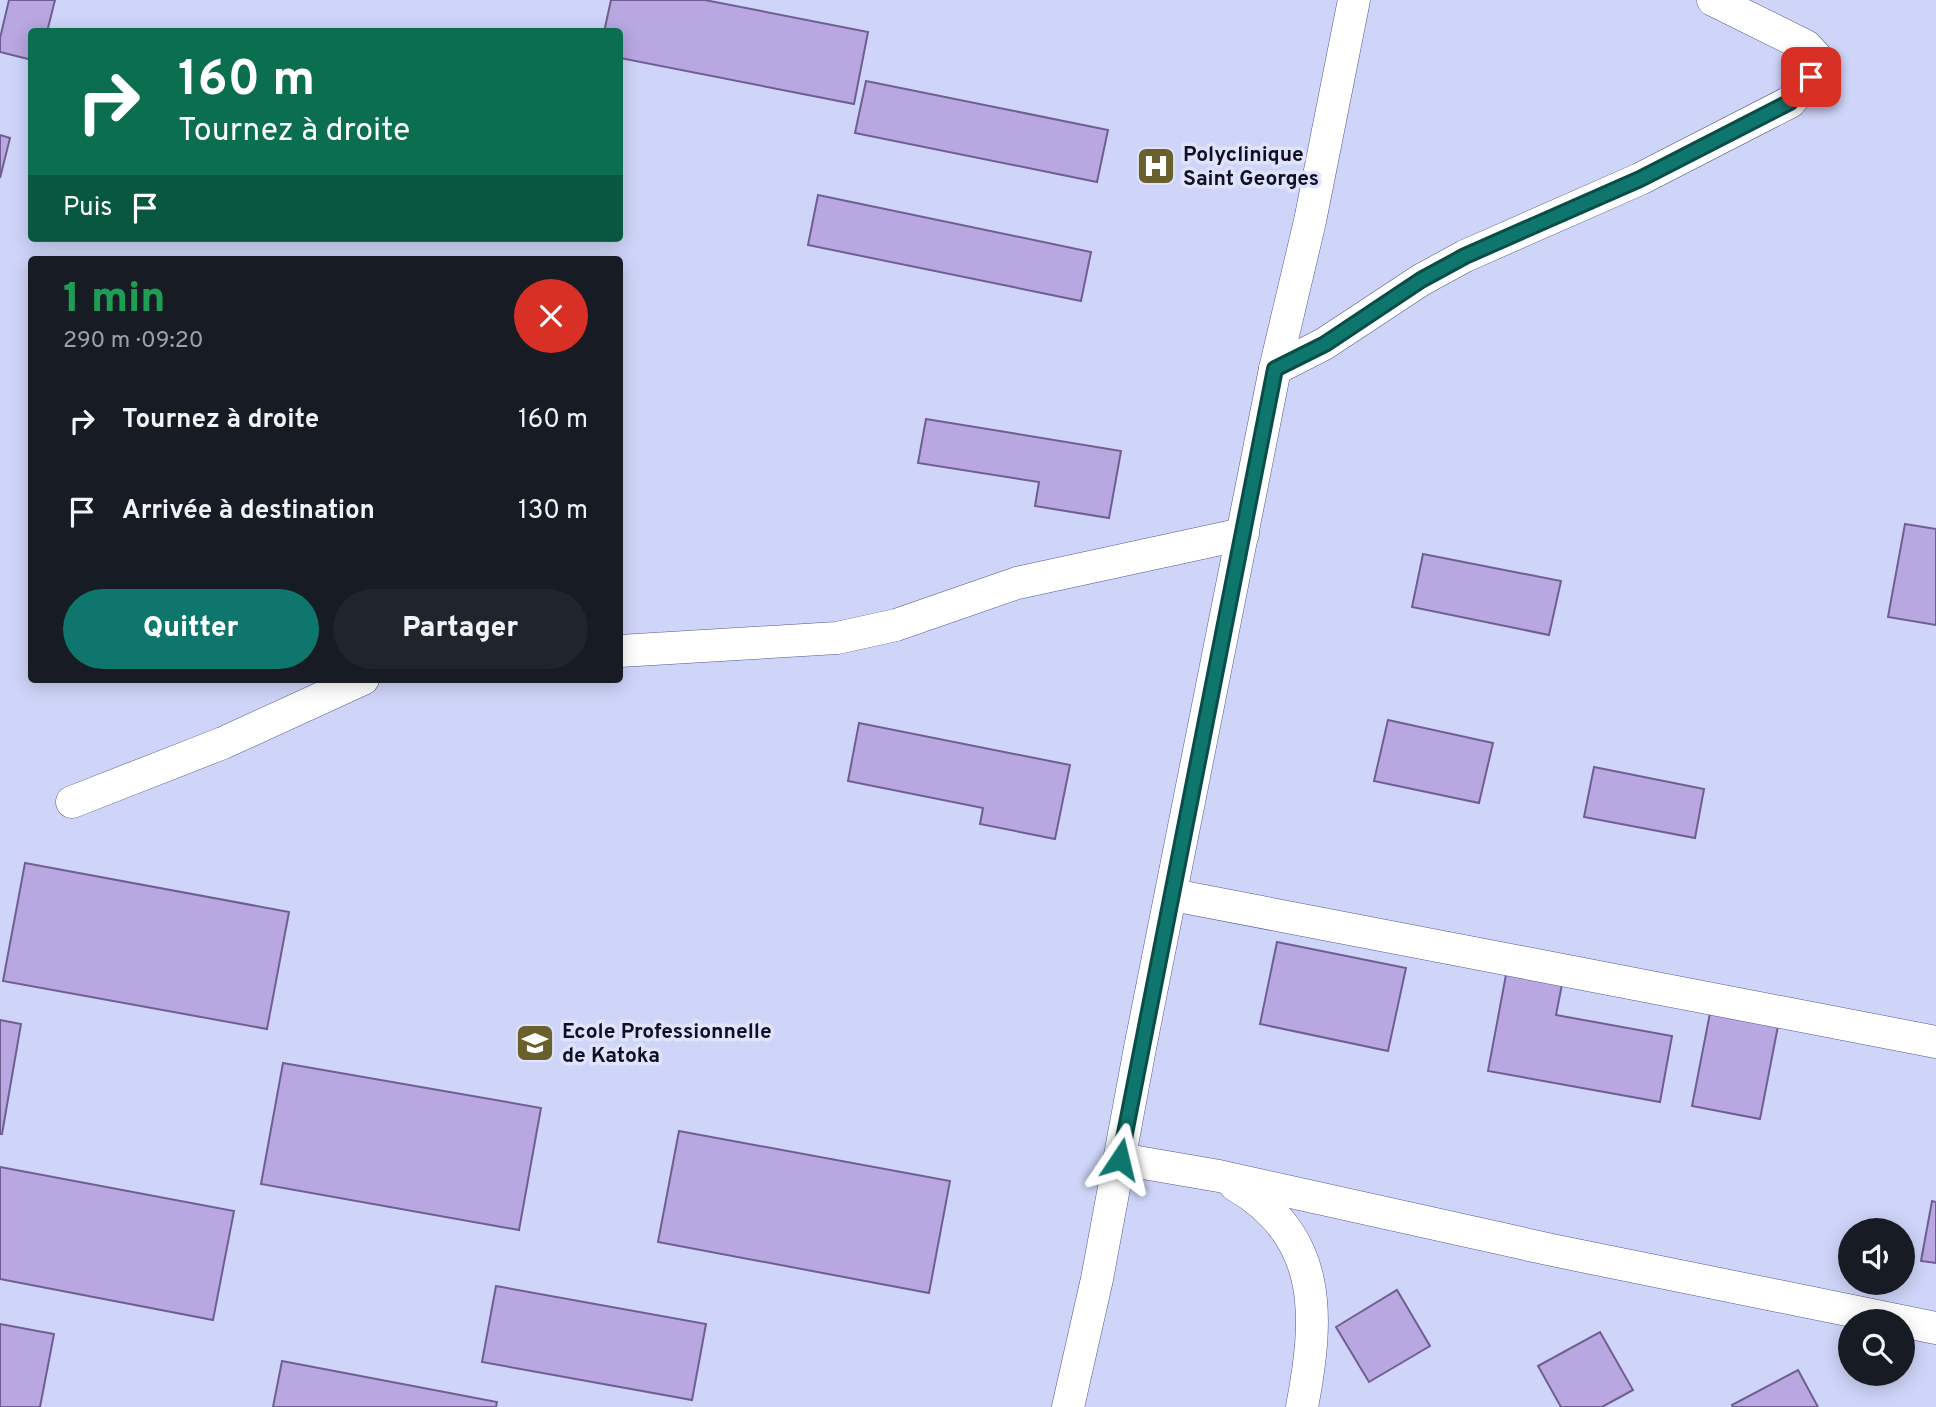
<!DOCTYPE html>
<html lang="fr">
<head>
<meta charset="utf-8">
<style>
  body { margin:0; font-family:Overpass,sans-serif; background:#20242c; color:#f1f3f6; height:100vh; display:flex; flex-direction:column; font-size:26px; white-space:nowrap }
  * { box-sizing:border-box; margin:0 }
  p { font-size:23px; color:#9ea1a6 }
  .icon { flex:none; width:38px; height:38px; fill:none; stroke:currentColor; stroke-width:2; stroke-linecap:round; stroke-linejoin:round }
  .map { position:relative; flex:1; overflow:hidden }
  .side { position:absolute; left:28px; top:256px; width:595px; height:427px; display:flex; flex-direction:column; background:#171b24; border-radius:7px; box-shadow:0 4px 18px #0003 }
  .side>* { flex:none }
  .guide { position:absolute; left:28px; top:28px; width:595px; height:214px; border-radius:7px; box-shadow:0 4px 18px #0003; background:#0b6e4f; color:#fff; overflow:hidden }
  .controls { position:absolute; left:1838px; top:1218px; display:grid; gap:14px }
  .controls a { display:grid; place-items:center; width:77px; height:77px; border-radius:50%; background:#171b24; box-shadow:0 4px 18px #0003; font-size:35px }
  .pin { position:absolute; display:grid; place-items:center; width:60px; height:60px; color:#fff; margin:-30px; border-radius:14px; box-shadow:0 4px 10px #0006 }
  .me { position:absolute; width:77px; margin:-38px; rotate:10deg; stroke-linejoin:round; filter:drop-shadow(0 0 5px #0008) }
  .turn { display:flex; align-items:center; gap:24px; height:147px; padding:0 35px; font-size:32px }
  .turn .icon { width:91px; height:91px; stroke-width:2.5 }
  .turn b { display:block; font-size:49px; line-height:60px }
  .then { display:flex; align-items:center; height:66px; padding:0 35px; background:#0003; gap:14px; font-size:26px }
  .round { display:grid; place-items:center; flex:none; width:74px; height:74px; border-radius:37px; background:#20242c }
  .head { display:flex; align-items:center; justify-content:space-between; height:119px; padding:0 35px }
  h1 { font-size:42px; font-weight:800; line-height:52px; color:#1e9e55 }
  .action { display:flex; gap:14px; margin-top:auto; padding:14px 35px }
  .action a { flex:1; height:80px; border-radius:42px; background:#0f766e; color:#fff; font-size:28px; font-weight:800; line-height:80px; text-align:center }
  .action a+a { background:#20242c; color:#f1f3f6 }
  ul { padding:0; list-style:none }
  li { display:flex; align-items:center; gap:21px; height:91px; padding:0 35px }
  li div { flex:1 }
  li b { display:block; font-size:26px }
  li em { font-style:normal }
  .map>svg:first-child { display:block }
  .building { fill:#b9a7e1; stroke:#705e93; stroke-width:2 }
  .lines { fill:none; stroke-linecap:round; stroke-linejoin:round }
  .minor-casing { stroke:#53588d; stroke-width:33 }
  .minor { stroke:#fff; stroke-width:32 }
  .route-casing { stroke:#0a4d48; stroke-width:18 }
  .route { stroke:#0f766e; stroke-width:12 }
  .labels { text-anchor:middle; stroke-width:7; stroke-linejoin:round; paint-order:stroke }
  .poi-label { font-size:21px; font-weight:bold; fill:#0f1025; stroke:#dfe3fb; text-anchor:start }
</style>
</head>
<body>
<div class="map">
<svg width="1936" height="1407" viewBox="0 0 1936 1407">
  <rect width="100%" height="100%" fill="#cfd5f9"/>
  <!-- building -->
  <g class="building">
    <polygon points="9,0 55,0 47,32 32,32 32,60 0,52 0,38"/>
    <polygon points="611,0 705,0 868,32 854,104 620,58 620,32 604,32"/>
    <polygon points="866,81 1108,130 1097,182 855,133"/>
    <polygon points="0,135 10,138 0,178"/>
    <polygon points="818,195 1091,252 1081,301 808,245"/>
    <polygon points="926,419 1121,451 1109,518 1035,506 1039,482 918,463"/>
    <polygon points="1905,524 1936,529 1936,625 1888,617"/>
    <polygon points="1423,554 1561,581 1549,635 1412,607"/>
    <polygon points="1388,720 1493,743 1479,803 1374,781"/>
    <polygon points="859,723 1070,765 1055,839 980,824 983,808 848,781"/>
    <polygon points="1594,767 1704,789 1695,838 1584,817"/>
    <polygon points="25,863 289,912 267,1029 3,981"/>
    <polygon points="1277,942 1406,968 1388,1051 1260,1024"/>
    <polygon points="1508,964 1564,974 1556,1015 1672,1036 1660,1102 1488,1071"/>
    <polygon points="1710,1013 1778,1026 1760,1119 1692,1106"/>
    <polygon points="0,1020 21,1024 2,1134 0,1134"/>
    <polygon points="283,1063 541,1108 519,1230 261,1184"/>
    <polygon points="679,1131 950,1181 929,1293 658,1242"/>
    <polygon points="0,1167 234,1211 213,1320 0,1279"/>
    <polygon points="1932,1201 1936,1202 1936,1263 1921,1261"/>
    <polygon points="496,1286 706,1324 692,1400 482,1362"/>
    <polygon points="1397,1290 1430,1346 1369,1382 1336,1327"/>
    <polygon points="0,1324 54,1334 40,1407 0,1407"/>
    <polygon points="1600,1332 1633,1390 1602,1407 1561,1407 1538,1366"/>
    <polygon points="282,1361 497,1402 496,1407 273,1407"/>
    <polygon points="1798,1370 1818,1407 1733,1407 1732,1405"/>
  </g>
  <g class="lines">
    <!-- minor casing -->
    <g class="minor-casing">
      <g id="minor">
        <polyline points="1275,369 1324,344 1421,280 1465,256 1640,179 1790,102 1811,77 1817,58 1806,46 1713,0"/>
        <polyline points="620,651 837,638 896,625 1017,583 1243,534"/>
        <polyline points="72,802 223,743 363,679"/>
        <polyline points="1173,895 1936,1042"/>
        <polyline points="1120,1159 1219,1176 1552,1250 1936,1328"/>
        <path d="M1235 1185C1324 1236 1319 1318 1302 1407"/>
        <polyline points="1068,1407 1097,1279 1140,1048 1275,369 1310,221 1354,0"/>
      </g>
    </g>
    <!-- minor -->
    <use href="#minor" class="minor"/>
  </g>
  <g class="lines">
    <!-- route casing -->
    <g class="route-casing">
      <polyline id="route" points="1120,1159 1275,369 1325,344 1421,280 1465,256 1640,179 1790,102 1811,77"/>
    </g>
    <!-- route -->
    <use href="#route" class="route"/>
  </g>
  <!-- icons -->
  <defs>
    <g id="hospital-square" transform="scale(2.0125)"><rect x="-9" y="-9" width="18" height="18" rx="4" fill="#6a602d" stroke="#dfe3fb"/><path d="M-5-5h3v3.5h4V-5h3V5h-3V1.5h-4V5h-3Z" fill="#fff"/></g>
    <g id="school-square" transform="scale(2.0125)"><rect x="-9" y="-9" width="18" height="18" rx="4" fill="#6a602d" stroke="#dfe3fb"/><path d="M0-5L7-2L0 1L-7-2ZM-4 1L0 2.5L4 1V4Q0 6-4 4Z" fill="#fff"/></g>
  </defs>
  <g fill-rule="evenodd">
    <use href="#hospital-square" x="1156" y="166"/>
    <use href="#school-square" x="535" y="1043"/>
  </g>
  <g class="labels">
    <!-- poi labels -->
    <g class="poi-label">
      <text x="1183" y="161">Polyclinique<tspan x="1183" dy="24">Saint Georges</tspan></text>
      <text x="562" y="1038">Ecole Professionnelle<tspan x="562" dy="24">de Katoka</tspan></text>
    </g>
  </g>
</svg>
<div class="controls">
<a><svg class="icon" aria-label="sound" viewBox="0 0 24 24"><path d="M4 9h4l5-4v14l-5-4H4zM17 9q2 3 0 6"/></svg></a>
<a><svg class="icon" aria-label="search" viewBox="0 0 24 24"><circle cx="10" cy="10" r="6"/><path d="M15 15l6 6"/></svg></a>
</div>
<div class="pin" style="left:1811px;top:77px;background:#d93025"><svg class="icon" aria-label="arrive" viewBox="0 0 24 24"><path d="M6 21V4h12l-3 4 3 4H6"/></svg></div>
<svg class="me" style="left:1120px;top:1159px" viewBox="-20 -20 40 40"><path d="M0-17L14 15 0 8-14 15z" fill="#0f766e" stroke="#fff" stroke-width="4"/></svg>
<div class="guide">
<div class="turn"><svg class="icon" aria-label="right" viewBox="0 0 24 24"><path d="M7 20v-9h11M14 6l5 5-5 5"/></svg><div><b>160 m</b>Tournez à droite</div></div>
<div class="then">Puis<svg class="icon" aria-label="arrive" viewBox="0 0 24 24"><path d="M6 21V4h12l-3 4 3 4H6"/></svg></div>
</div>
<section class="side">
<div class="head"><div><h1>1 min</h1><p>290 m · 09:20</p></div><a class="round" style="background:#d93025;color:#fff"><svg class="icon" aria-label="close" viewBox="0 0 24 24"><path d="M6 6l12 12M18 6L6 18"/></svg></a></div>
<ul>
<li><svg class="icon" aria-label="right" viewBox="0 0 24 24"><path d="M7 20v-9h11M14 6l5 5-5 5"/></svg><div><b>Tournez à droite</b></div><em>160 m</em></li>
<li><svg class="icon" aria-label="arrive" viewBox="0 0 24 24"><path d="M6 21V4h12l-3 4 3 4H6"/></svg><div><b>Arrivée à destination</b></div><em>130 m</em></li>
</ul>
<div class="action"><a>Quitter</a><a>Partager</a></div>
</section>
</div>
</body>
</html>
